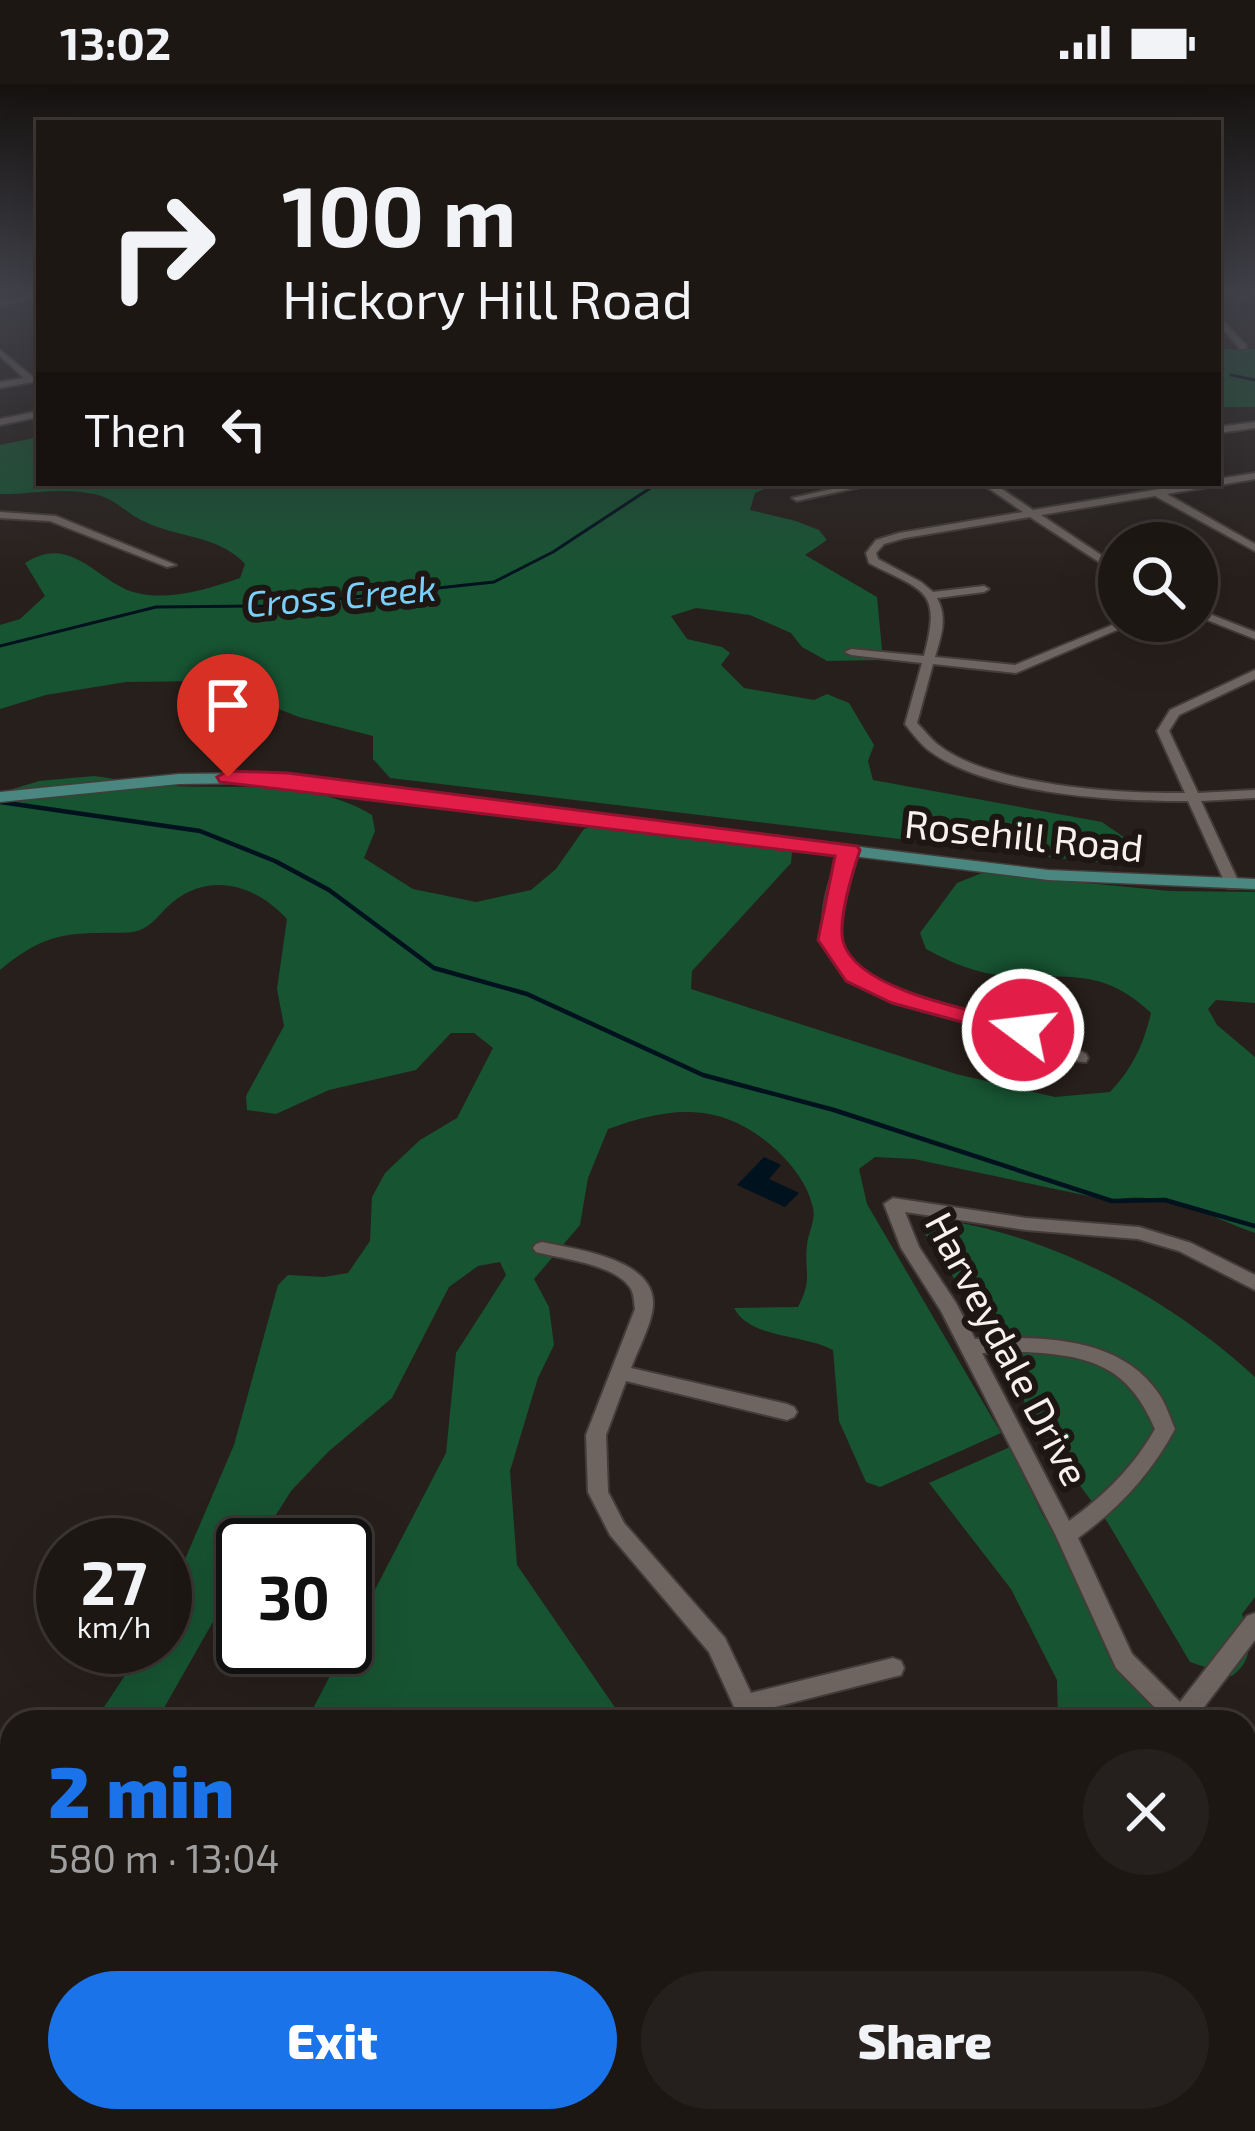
<!DOCTYPE html>
<html lang="en">
<head>
<meta charset="utf-8">
<style>
  body { margin:0; font-family:"Exo 2",sans-serif; background:#25201d; color:#f1f3f6; height:100vh; display:flex; flex-direction:column; font-size:45px; white-space:nowrap }
  * { box-sizing:border-box; margin:0 }
  p { font-size:39px; color:#a09fa0 }
  .icon { flex:none; width:66px; height:66px; fill:none; stroke:currentColor; stroke-width:2; stroke-linecap:round; stroke-linejoin:round }
  .map { position:relative; flex:1; overflow:hidden }
  .panel { position:absolute; left:0px; top:1626px; width:1257px; height:423px; display:flex; flex-direction:column; background:#1d1714; border-radius:36px 36px 0 0; box-shadow:0 12px 48px #0002,0 0 0 3px #3b3634 }
  .panel>* { flex:none }
  .banner { position:absolute; left:36px; top:36px; width:1185px; height:366px; border-radius:0px; box-shadow:0 12px 48px #0002,0 0 0 3px #3b3634; background:#1d1714; color:#f1f3f6; overflow:hidden }
  .fabs { position:absolute; left:1098px; top:438px; display:grid; gap:24px }
  .fabs a { display:grid; place-items:center; width:120px; height:120px; border-radius:50%; background:#1d1714; box-shadow:0 12px 48px #0002,0 0 0 3px #3b3634; font-size:60px }
  .speed { position:absolute; left:36px; top:1434px; display:flex; gap:24px; font-size:60px; font-weight:700; text-align:center }
  .speed>* { display:grid; place-content:center; width:156px; height:156px; border-radius:50%; background:#1d1714; box-shadow:0 12px 48px #0002,0 0 0 3px #3b3634; line-height:1 }
  .speed small { font-size:30px; font-weight:400 }
  .speed .limit { border:6px solid #111; border-radius:18px; background:#fff; color:#111 }
  .pin { position:absolute; display:grid; place-items:center; width:102px; height:102px; color:#fff; margin:-123px -51px; border-radius:50% 50% 50% 0; rotate:-45deg; box-shadow:0 0 12px #0007 }
  .pin .icon { rotate:45deg }
  .me { position:absolute; width:132px; margin:-66px; rotate:285deg; stroke-linejoin:round; filter:drop-shadow(0 0 9px #0008) }
  .turn { display:flex; align-items:center; gap:42px; height:252px; padding:0 48px; font-size:54px }
  .turn .icon { width:156px; height:156px; stroke-width:2.5 }
  .turn b { display:block; font-size:84px; line-height:102px }
  .then { display:flex; align-items:center; height:114px; padding:0 48px; background:#0003; gap:24px; font-size:45px }
  .round { display:grid; place-items:center; flex:none; width:126px; height:126px; border-radius:63px; background:#25201d }
  .overview { display:flex; align-items:center; justify-content:space-between; height:204px; padding:0 48px }
  h1 { font-size:72px; font-weight:800; line-height:90px; color:#1a73e8 }
  .primary-button { display:flex; gap:24px; margin-top:auto; padding:24px 48px }
  .primary-button a { flex:1; height:138px; border-radius:72px; background:#1a73e8; color:#fff; font-size:48px; font-weight:800; line-height:138px; text-align:center }
  .primary-button a+a { background:#25201d; color:#f1f3f6 }
  .status { display:flex; justify-content:space-between; align-items:center; height:84px; padding:0 60px; background:#1d1714; direction:ltr }
  .status svg { height:33px; fill:currentColor }
  .map>svg:first-child { display:block }
  .green { fill:#175432 }
  .water { fill:#00121e }
  .lines { fill:none; stroke-linecap:round; stroke-linejoin:round }
  .stream-far1 { stroke:#00121e; stroke-width:3 }
  .stream { stroke:#00121e; stroke-width:4.5 }
  .minor-casing { stroke:#433c39; stroke-width:4 }
  .major-casing { stroke:#433c39; stroke-width:3 }
  .minor { fill:#6f6560; fill-rule:evenodd }
  .major { fill:#498780; fill-rule:evenodd }
  .route { fill:#e11d48; stroke:#92132f; stroke-width:3 }
  .labels { text-anchor:middle; stroke-width:12; stroke-linejoin:round; paint-order:stroke }
  .far-water-label { font-size:36px; font-style:italic; fill:#78d0fb; stroke:#1e1612 }
  .street-label { font-size:39px; fill:#f7f1ee; stroke:#1e1612 }
</style>
</head>
<body>
<div class="status"><b>13:02</b><svg viewBox="0 0 49 12"><path d="M0 12V9h3v3zM5 12V6h3v6zM10 12V3h3v9zM15 12V0h3v12zM26 1h20v11H26zM47 4h2v5h-2z"/></svg></div>
<div class="map">
<svg width="1255" height="2047" viewBox="0 0 1255 2047">
  <rect width="100%" height="100%" fill="#271f1b"/>
  <!-- green -->
  <g class="green">
    <rect x="1218" y="265" width="37" height="58"/>
    <path d="M39 353V399H777L755 409 750 426 796 437 819 446 827 456 805 471 877 513 883 576 827 577 802 563 791 549 750 531 696 524 671 532 687 555 722 563 730 569 721 581 744 604 814 616 827 610 849 619 874 661 868 677 873 696 1102 738 1141 765 1125 778H1092L390 694 373 675V652L299 633 207 597 126 598 46 611 0 625V541L20 535 45 512 25 479C72 448 97 499 137 509 171 517 208 505 240 494L245 480C218 449 168 454 134 432 120 423 112 414 94 410 62 403 32 410 0 410V361Z"/>
    <path d="M94 692C119 695 144 701 169 702 234 705 315 695 372 731L375 747 364 774 413 805 476 818 531 806 556 785 584 745 602 740 778 761 792 768 791 779 692 887 691 905 956 990 1055 1013 1110 1008C1132 985 1144 960 1151 929 1102 883 1068 895 1008 892 978 890 951 879 926 865L920 849 957 799 982 789 1170 807 1255 808V919L1216 916 1208 925 1217 941 1255 973V1149C1213 1134 1157 1103 1112 1117L914 1075 875 1073 859 1085 867 1120 1001 1349 880 1403 866 1398 839 1337 833 1266C804 1250 750 1255 734 1224L798 1223C813 1195 804 1189 807 1161 808 1149 816 1136 813 1124 808 1100 791 1079 773 1063 721 1017 670 1022 608 1045L588 1094 580 1141 534 1195 549 1223 554 1261 538 1294 510 1387 517 1481 625 1638H306L446 1369 456 1269 506 1191 500 1178 478 1182 449 1203 392 1314 328 1368 291 1407 257 1461H243V1485L156 1638H94L144 1563H165V1522L234 1361 278 1201 288 1191 324 1193 348 1189 370 1157 372 1113 385 1089 420 1056 457 1034 493 964 474 949H451L416 986 329 1006 276 1030 247 1026 246 1012 284 942 277 905 287 835C257 802 211 787 173 818 160 828 154 842 137 847 127 850 111 848 100 849 55 849 34 858 0 886V709L39 697Z"/>
    <path d="M930 1134C1049 1149 1167 1212 1255 1293V1513L1242 1530C1250 1557 1255 1574 1232 1592L1190 1578 1108 1439 1042 1351 981 1236 920 1142Z"/>
    <polygon points="1010,1363 1042,1430 1173,1638 1058,1638 1057,1596 1011,1505 929,1399"/>
    <polygon points="12,1750 12,1918 0,1939 0,1766"/>
  </g>
  <!-- water -->
  <polygon class="water" points="764,1073 781,1081 769,1095 799,1109 785,1123 737,1101"/>
  <g class="lines">
    <!-- stream-far1 -->
    <g class="stream-far1">
      <polyline points="1231,291 1255,296"/>
      <polyline points="0,562 156,523 269,522 494,498 553,468 658,399"/>
    </g>
    <!-- stream -->
    <polyline class="stream" points="0,718 200,747 275,777 329,806 434,884 527,910 703,991 834,1026 1112,1117 1165,1116 1255,1142"/>
    <!-- minor casing -->
    <g class="minor-casing">
      <g id="minor">
        <polygon points="33,211 39,211 39,214 0,222 0,218"/>
        <polygon points="1218,232 1246,261 1246,265 1240,265 1218,239"/>
        <polygon points="0,266 33,293 38,293 38,297 0,304 0,298 24,294 0,272"/>
        <polygon points="39,327 39,333 0,341 0,335"/>
        <polygon points="1255,338 1255,344 1218,349 1218,343"/>
        <path d="M1255 389V395L1167 410 1255 460V467L1155 412 1041 431 1119 483V491L1030 433 905 454 884 460 876 469 878 475 921 498 933 508 984 502 989 505 984 508 937 514C948 534 941 552 935 573L1015 581 1122 537H1138L1016 589 933 580 917 639C924 646 930 654 937 660 989 702 1119 710 1185 709L1157 647 1170 626 1255 586V595L1179 631 1169 647 1198 709 1255 706V714L1201 717 1240 801 1238 804H1228L1226 801 1188 717C1117 718 989 710 931 668 921 661 912 649 905 640L922 579 851 571 845 568 851 565 924 572C942 504 924 508 869 479L866 469 876 456 899 449 1023 428 981 399H993L1033 426 1196 399H1218V395Z"/>
        <polygon points="858,399 878,399 797,417 792,414"/>
        <polygon points="0,428 56,432 176,481 167,483 50,437 0,434"/>
        <polygon points="1197,525 1255,548 1255,555 1197,532"/>
        <path d="M849 762 856 766C846 792 831 829 838 857 853 913 977 930 1026 945 1047 951 1066 960 1086 970L1088 974 1086 978C1070 979 1059 967 1044 962 1030 956 1015 951 1000 947 894 918 774 907 844 763Z"/>
        <path d="M893 1114 1026 1134 1139 1143 1191 1159 1255 1191V1206L1179 1167 1138 1155 1026 1146 905 1128 919 1163 956 1219 975 1255C1038 1252 1120 1251 1159 1310 1166 1320 1170 1334 1175 1345 1151 1390 1119 1424 1078 1454L1132 1570 1180 1618 1247 1532 1255 1529V1556L1195 1635 1197 1638H1169L1116 1584 1056 1452 941 1227 901 1164 884 1120ZM1027 1268C1092 1272 1128 1282 1155 1345 1134 1382 1104 1412 1069 1437L982 1269Z"/>
        <path d="M542 1158C577 1166 664 1175 652 1229 648 1247 638 1266 631 1284L787 1320 794 1323 797 1328 794 1333 787 1336 626 1297 606 1351 608 1408 624 1439 725 1554 751 1609 893 1574 901 1577 904 1584 901 1591 759 1627 765 1638H741L709 1568 610 1451 588 1408 586 1351 635 1225C634 1218 634 1211 631 1205 616 1180 562 1175 536 1168L533 1164 536 1160Z"/>
        <polygon points="1245,1668 1255,1672 1255,1697 1245,1693"/>
        <polygon points="954,2037 987,2037 991,2047 959,2047"/>
      </g>
    </g>
    <!-- major casing -->
    <g class="major-casing">
      <g id="major">
        <polygon points="258,689 1048,786 1255,795 1255,805 1048,796 258,699 179,700 0,718 0,708 179,690"/>
        <polygon points="1255,1861 1255,1904 1245,1908 1245,1865"/>
        <polygon points="1122,2037 1159,2037 1155,2047 1117,2047"/>
      </g>
    </g>
    <!-- minor -->
    <use href="#minor" class="minor"/>
    <!-- major -->
    <use href="#major" class="major"/>
  </g>
  <!-- sky -->
  <linearGradient id="sky" x2="0" y2="1"><stop stop-color="#15110f"/><stop offset="0.42" stop-color="#41424a"/><stop offset="1" stop-color="#41424a" stop-opacity="0"/></linearGradient>
  <rect width="1255" height="497" fill="url(#sky)"/>
  <!-- route -->
  <path class="route" d="M228 687 288 689 857 762 860 766C853 787 838 836 843 857 856 909 987 929 1032 941L1036 946 1032 952H1014L892 919 846 897 818 856 835 772 220 698 217 693Z"/>
  <g class="labels">
    <!-- far-water labels -->
    <g class="far-water-label">
      <text transform="translate(341 512) rotate(-5)" y="13">Cross Creek</text>
    </g>
    <!-- street labels -->
    <g class="street-label">
      <text transform="translate(1024 752) rotate(6)" y="14">Rosehill Road</text>
      <text transform="translate(1007 1265) rotate(62)" y="14">Harveydale Drive</text>
    </g>
  </g>
</svg>
<div class="fabs">
<a><svg class="icon" aria-label="search" viewBox="0 0 24 24"><circle cx="10" cy="10" r="6"/><path d="M15 15l6 6"/></svg></a>
</div>
<div class="speed"><div>27<small>km/h</small></div><div class="limit">30</div></div>
<div class="pin" style="left:228px;top:693px;background:#d93025"><svg class="icon" aria-label="arrive" viewBox="0 0 24 24"><path d="M6 21V4h12l-3 4 3 4H6"/></svg></div>
<svg class="me" style="left:1023px;top:946px" viewBox="-20 -20 40 40"><circle r="17" fill="#e11d48" stroke="#fff" stroke-width="3"/><path d="M0-11L8 9 0 5-8 9z" fill="#fff"/></svg>
<div class="banner">
<div class="turn"><svg class="icon" aria-label="right" viewBox="0 0 24 24"><path d="M7 20v-9h11M14 6l5 5-5 5"/></svg><div><b>100 m</b>Hickory Hill Road</div></div>
<div class="then">Then<svg class="icon" aria-label="left" viewBox="0 0 24 24"><path d="M17 20v-9H6M10 6l-5 5 5 5"/></svg></div>
</div>
<section class="panel">
<div class="overview"><div><h1>2 min</h1><p>580 m · 13:04</p></div><a class="round"><svg class="icon" aria-label="close" viewBox="0 0 24 24"><path d="M6 6l12 12M18 6L6 18"/></svg></a></div>
<div class="primary-button"><a>Exit</a><a>Share</a></div>
</section>
</div>
</body>
</html>
